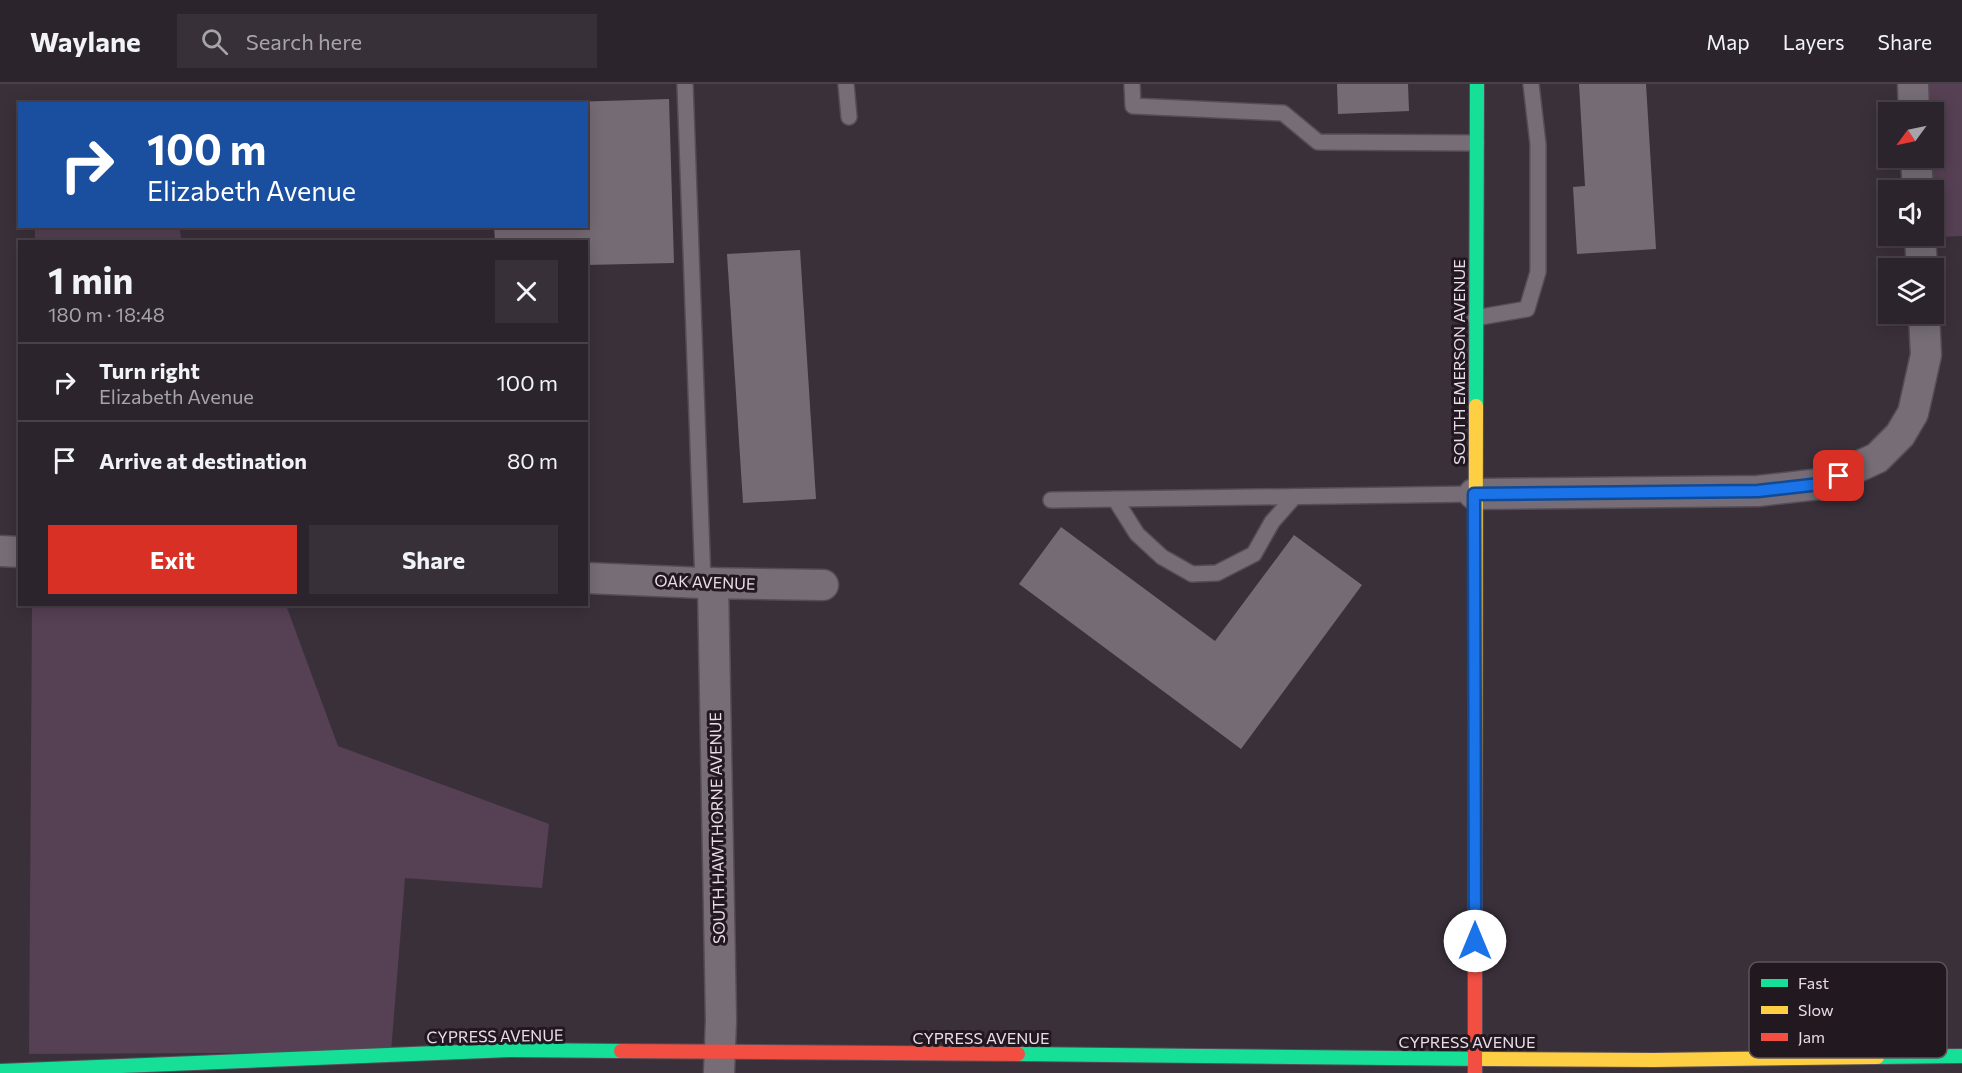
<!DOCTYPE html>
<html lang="en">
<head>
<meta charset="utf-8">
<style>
  body { margin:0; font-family:Commissioner,sans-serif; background:#383038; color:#f1f3f6; height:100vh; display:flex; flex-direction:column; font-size:22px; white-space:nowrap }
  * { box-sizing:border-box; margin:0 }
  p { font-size:20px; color:#a6a4a9 }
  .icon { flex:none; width:33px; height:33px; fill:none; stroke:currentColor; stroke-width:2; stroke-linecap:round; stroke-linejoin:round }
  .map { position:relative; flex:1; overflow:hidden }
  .sheet { position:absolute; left:18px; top:156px; width:570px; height:366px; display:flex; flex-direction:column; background:#2c242c; border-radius:0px; box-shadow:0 3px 15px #0003,0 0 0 2px #484148 }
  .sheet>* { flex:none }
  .banner { position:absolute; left:18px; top:18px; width:570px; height:126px; border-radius:0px; box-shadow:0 3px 15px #0003,0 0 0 2px #484148; background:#1a4fa0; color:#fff; overflow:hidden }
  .needle { width:39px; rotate:237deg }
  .controls { position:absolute; left:1878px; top:18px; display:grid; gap:12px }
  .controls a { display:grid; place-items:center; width:66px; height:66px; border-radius:0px; background:#2c242c; box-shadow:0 3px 15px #0003,0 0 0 2px #484148; font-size:30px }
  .pin { position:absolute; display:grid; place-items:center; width:51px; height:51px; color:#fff; margin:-26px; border-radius:12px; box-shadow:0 3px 9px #0006 }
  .me { position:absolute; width:66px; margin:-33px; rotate:0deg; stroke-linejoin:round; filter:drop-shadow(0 0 4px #0008) }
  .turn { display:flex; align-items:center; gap:21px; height:126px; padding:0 30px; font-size:27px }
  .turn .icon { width:78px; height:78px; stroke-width:2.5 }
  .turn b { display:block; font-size:42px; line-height:51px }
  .round { display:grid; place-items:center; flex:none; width:63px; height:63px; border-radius:0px; background:#383038 }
  .summary { display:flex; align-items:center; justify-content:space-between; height:102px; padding:0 30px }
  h1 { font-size:36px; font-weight:700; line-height:45px }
  .primary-button { display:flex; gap:12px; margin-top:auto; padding:12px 30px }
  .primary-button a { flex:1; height:69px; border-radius:0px; background:#d93025; color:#fff; font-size:24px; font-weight:700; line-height:69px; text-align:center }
  .primary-button a+a { background:#383038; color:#f1f3f6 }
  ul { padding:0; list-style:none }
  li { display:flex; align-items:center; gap:18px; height:78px; padding:0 30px; border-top:2px solid #484148 }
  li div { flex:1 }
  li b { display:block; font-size:22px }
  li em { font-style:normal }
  header { display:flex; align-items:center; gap:36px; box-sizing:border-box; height:84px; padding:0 30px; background:#2c242c; border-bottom:2px solid #484148 }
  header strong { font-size:28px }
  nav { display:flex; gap:33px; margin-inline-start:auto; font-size:21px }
  .search { width:420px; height:54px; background:#383038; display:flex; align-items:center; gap:15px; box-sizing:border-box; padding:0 21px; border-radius:0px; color:#a6a4a9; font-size:22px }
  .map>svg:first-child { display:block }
  .green { fill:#564054 }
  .building { fill:#756b75 }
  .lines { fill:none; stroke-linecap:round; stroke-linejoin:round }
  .lane-casing { stroke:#554c55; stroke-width:18 }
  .street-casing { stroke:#554c55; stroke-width:33 }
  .fast-casing { stroke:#554c55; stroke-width:16 }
  .slow-casing { stroke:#554c55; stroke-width:16 }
  .jam-casing { stroke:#554c55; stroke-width:16 }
  .lane { stroke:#766d76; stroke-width:15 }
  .street { stroke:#766d76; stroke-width:30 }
  .fast { stroke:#16e098; stroke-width:14 }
  .slow { stroke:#ffcf43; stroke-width:14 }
  .jam { stroke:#f24e42; stroke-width:14 }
  .route-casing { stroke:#114b97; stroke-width:15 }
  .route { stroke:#1a73e8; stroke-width:10 }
  .labels { text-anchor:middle; stroke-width:6; stroke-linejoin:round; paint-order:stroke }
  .street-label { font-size:16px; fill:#eadde9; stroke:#211820 }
  .key { fill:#211820; stroke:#5d535c; stroke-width:1.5 }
  .key-label { font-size:16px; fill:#eadde9 }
</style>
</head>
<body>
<header>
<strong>Waylane</strong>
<div class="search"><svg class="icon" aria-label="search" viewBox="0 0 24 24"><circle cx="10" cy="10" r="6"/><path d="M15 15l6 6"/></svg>Search here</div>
<nav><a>Map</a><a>Layers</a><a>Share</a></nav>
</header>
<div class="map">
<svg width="1962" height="989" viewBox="0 0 1962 989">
  <rect width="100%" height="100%" fill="#3a303a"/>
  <!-- green -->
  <g class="green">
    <polygon points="1909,0 1962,0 1962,152 1916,154 1934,152 1934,106 1914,106 1912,74 1934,74 1934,28 1911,28"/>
    <polygon points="35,142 179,143 182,157 35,157"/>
    <polygon points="32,521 286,521 338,662 549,740 542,804 405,794 391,968 29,970"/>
  </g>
  <!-- building -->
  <g class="building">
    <polygon points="1337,0 1408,0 1409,27 1338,30"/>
    <polygon points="1579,0 1646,0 1656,165 1577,170 1573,103 1585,102"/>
    <polygon points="669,15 674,179 586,181 586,158 495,158 494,142 586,142 586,20 571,20 570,18"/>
    <polygon points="800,166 816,415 743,419 727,170"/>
    <polygon points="1061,443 1215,557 1294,451 1362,501 1241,665 1019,500"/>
  </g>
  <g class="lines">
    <!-- lane casing -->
    <g class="lane-casing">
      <g id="lane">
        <polyline points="685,0 703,499"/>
        <polyline points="846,0 849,33"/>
        <polyline points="1132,0 1133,22 1283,29 1318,58 1476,59"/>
        <polyline points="1475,234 1527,225 1538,188 1538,60 1531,0"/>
        <polyline points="1115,415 1137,450 1162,473 1192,490 1217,489 1254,470 1272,438 1294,413"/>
        <polyline points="1051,416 1474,410"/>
      </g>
    </g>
    <!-- street casing -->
    <g class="street-casing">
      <g id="street">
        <polyline points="1913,0 1914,28"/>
        <polyline points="1916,74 1918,106"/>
        <polyline points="1920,152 1922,184"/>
        <polyline points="1474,410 1758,407 1820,400 1877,374 1900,351 1913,329 1926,271 1924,230"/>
        <polyline points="0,467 20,468"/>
        <polyline points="586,494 703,499 823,501"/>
        <polyline points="713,499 721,936 719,989"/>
      </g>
    </g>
    <!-- fast casing -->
    <g class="fast-casing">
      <g id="fast">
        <polyline points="1476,322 1477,0"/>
        <polyline points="1018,970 1484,975"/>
        <polyline points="1877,973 1962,972"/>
        <polyline points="0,987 510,966 621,967"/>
      </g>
    </g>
    <!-- slow casing -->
    <g class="slow-casing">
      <g id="slow">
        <polyline points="1475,771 1476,322"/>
        <polyline points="1484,975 1654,976 1877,973"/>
      </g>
    </g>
    <!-- jam casing -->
    <g class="jam-casing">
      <g id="jam">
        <polyline points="621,967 1018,970"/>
        <polyline points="1475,989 1475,771"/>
      </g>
    </g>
    <!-- lane -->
    <use href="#lane" class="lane"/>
    <!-- street -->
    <use href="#street" class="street"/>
    <!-- fast -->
    <use href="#fast" class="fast"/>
    <!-- slow -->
    <use href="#slow" class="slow"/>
    <!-- jam -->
    <use href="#jam" class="jam"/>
  </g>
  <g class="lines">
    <!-- route casing -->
    <g class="route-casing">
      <polyline id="route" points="1475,857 1474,410 1758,407 1820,400 1839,392"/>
    </g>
    <!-- route -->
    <use href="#route" class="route"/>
  </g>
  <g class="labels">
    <!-- street labels -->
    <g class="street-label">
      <text transform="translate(1459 278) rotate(-90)" y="6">SOUTH EMERSON AVENUE</text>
      <text transform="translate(705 498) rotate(2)" y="6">OAK AVENUE</text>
      <text transform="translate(717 744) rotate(-91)" y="6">SOUTH HAWTHORNE AVENUE</text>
      <text transform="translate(495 952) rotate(-1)" y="6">CYPRESS AVENUE</text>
      <text x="981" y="960">CYPRESS AVENUE</text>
      <text x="1467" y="964">CYPRESS AVENUE</text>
    </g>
  </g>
  <!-- legend -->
  <rect x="1749" y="878" width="198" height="96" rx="9" class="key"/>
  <rect x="1761" y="895" width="27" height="8" fill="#16e098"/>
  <rect x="1761" y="922" width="27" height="8" fill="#ffcf43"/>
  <rect x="1761" y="949" width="27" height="8" fill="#f24e42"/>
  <g class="key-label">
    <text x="1798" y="905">Fast</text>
    <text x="1798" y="932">Slow</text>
    <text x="1798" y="959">Jam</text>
  </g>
</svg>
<div class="controls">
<a><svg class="needle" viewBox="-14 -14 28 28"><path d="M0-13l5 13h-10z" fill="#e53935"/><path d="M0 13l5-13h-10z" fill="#a6a4a9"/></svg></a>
<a><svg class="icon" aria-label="sound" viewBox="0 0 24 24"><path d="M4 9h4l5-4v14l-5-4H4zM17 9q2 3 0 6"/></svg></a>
<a><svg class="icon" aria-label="layers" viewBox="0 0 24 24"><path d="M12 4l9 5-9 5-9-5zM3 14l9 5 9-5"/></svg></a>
</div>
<div class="pin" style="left:1839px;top:392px;background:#d93025"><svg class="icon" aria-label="arrive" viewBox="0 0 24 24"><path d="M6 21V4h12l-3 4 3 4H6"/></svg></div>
<svg class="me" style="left:1475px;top:857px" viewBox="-20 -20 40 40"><circle r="19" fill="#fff"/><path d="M0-13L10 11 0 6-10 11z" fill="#1a73e8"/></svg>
<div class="banner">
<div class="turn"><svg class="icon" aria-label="right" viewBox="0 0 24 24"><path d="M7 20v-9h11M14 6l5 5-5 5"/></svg><div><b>100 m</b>Elizabeth Avenue</div></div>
</div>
<section class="sheet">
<div class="summary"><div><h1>1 min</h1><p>180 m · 18:48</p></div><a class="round"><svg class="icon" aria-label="close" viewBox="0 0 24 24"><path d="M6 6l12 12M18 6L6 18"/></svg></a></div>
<ul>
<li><svg class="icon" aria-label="right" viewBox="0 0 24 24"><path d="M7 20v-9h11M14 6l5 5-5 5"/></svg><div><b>Turn right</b><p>Elizabeth Avenue</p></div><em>100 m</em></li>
<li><svg class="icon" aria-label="arrive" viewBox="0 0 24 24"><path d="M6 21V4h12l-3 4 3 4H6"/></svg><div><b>Arrive at destination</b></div><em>80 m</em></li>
</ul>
<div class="primary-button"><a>Exit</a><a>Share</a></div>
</section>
</div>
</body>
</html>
